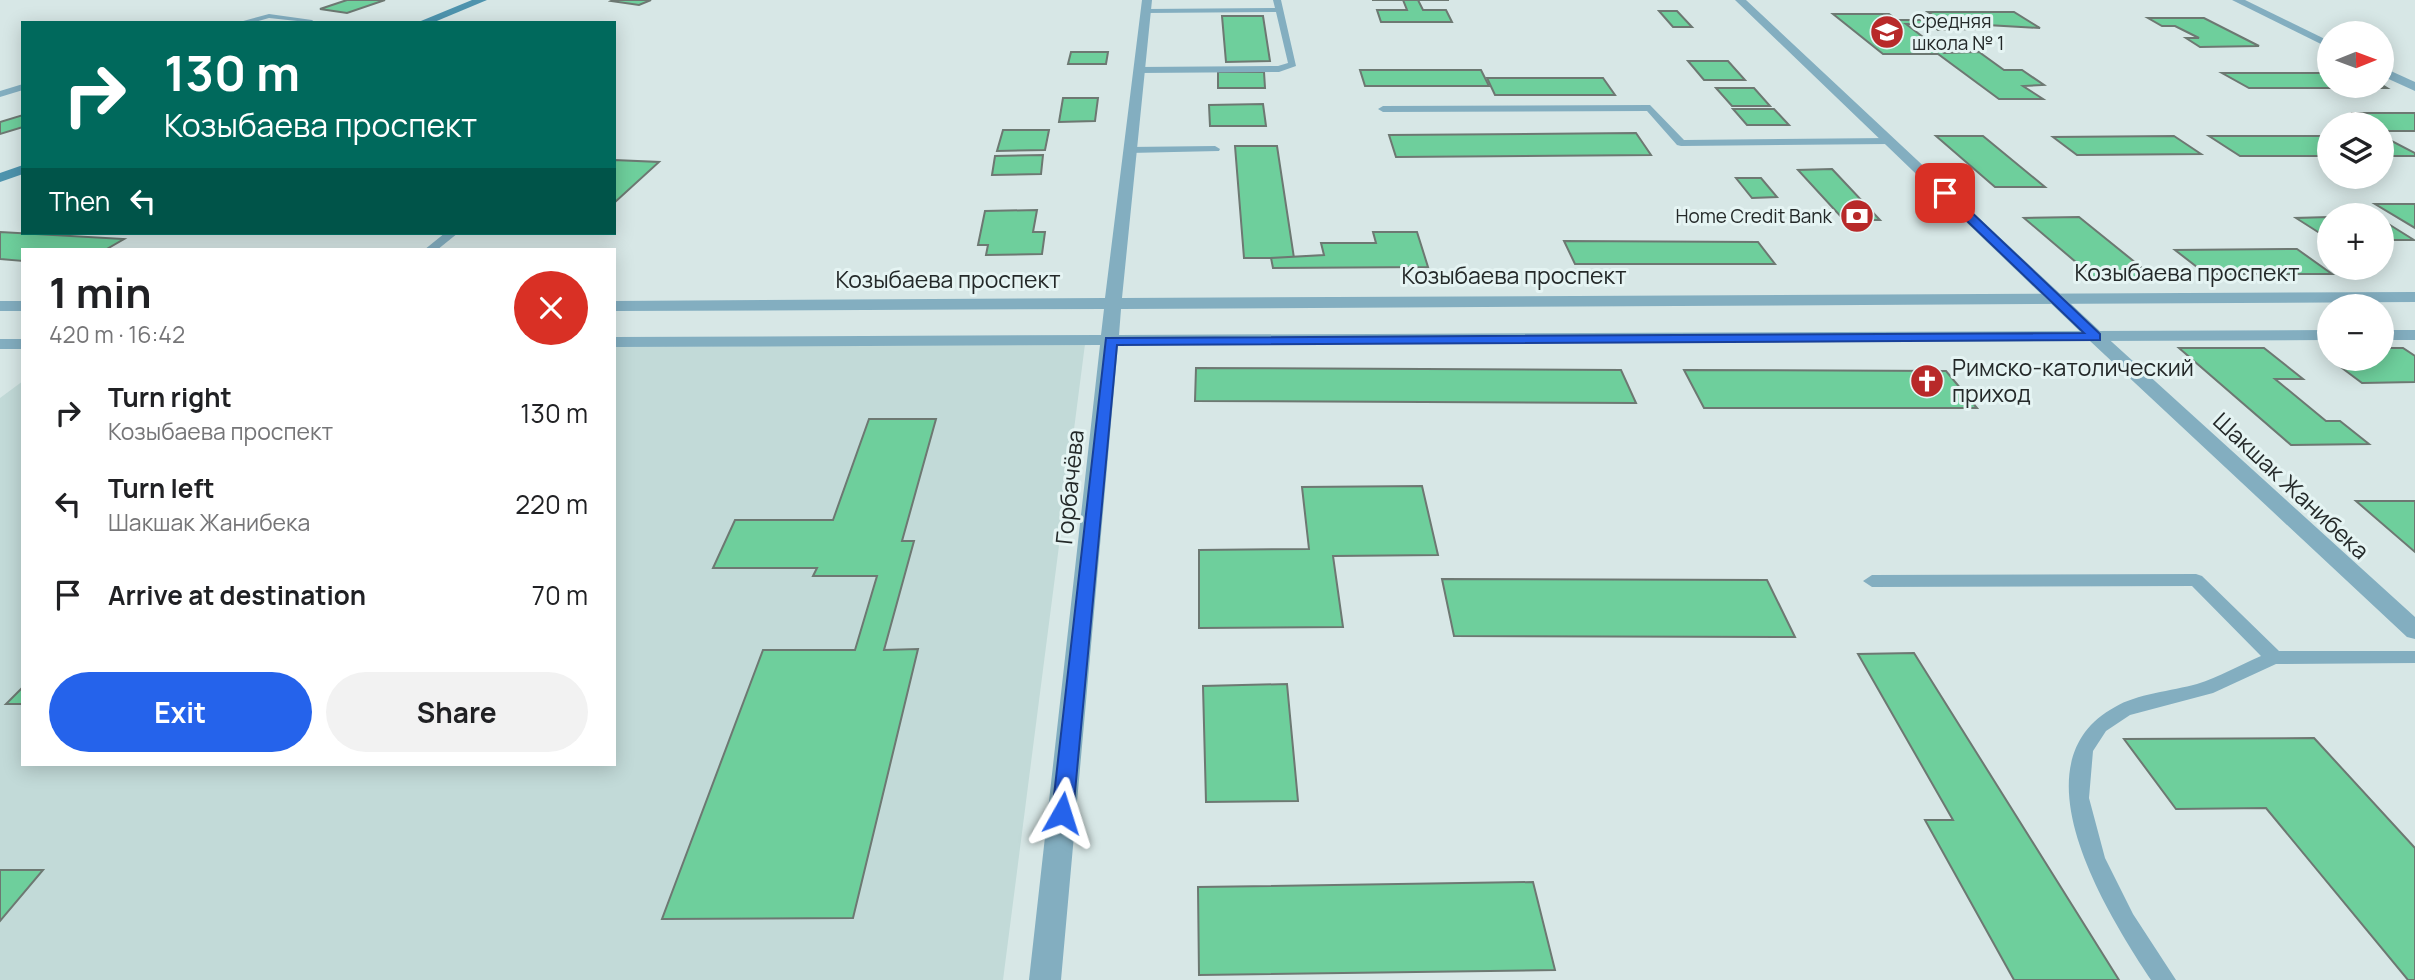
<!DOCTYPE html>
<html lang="en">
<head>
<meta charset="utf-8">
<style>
  body { margin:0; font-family:Manrope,sans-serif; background:#f2f2f2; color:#202124; height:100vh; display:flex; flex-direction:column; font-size:26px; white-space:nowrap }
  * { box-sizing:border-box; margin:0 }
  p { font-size:23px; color:#757577 }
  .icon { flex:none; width:38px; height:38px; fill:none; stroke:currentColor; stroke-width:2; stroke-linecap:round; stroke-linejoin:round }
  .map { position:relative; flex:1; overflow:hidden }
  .side { position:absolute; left:21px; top:248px; width:595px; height:518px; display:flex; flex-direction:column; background:#fff; border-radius:0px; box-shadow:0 4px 18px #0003 }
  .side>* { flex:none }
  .banner { position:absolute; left:21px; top:21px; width:595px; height:214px; border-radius:0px; box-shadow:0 4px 18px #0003; background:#00695c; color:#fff; overflow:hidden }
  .needle { width:46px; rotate:89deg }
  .tools { position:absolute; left:2317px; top:21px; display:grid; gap:14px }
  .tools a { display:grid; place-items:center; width:77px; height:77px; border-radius:50%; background:#fff; box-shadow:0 4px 18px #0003; font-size:35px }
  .pin { position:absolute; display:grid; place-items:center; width:60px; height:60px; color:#fff; margin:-30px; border-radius:14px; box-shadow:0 4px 10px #0006 }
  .me { position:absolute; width:77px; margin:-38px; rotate:6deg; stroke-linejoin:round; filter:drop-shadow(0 0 5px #0008) }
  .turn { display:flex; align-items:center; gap:24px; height:147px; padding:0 28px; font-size:32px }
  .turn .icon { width:91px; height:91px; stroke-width:2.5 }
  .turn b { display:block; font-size:49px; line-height:60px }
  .then { display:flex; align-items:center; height:66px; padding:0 28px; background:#0003; gap:14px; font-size:26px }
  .round { display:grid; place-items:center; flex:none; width:74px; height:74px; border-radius:37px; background:#f2f2f2 }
  .headline { display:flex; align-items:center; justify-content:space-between; height:119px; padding:0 28px }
  h1 { font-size:42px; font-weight:700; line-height:52px }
  .cta { display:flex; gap:14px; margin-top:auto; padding:14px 28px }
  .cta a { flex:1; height:80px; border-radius:42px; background:#2563eb; color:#fff; font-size:28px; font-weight:700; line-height:80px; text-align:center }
  .cta a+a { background:#f2f2f2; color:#202124 }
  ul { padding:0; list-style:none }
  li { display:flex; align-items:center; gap:21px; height:91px; padding:0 28px }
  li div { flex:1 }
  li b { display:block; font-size:26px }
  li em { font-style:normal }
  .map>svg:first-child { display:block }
  .built { fill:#c2dad8 }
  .building { fill:#6ecf9c; stroke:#6d7872; stroke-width:2 }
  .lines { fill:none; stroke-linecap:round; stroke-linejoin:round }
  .service { fill:#83aec0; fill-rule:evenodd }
  .minor { fill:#83aec0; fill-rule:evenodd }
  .tertiary { fill:#83aec0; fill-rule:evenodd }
  .secondary { fill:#4e94ae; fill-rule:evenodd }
  .route { fill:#2563eb; stroke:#184099; stroke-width:2 }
  .labels { text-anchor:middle; stroke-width:6; stroke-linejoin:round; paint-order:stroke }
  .far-poi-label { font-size:19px; fill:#242929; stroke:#e5f4f3; text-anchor:start }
  .street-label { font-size:23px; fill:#242929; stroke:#e5f4f3 }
  .poi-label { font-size:23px; fill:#242929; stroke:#e5f4f3; text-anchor:start }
</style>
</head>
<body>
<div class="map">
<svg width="2415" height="980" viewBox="0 0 2415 980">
  <rect width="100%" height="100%" fill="#d7e7e6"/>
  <!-- built -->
  <polygon class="built" points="1085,344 1003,980 0,980 0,398 23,381 23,765 614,765 614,347"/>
  <!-- building -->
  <g class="building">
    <polygon points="347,0 385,0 347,13 320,9"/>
    <polygon points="651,0 639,5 611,1 613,0"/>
    <polygon points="1403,0 1372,0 1449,0 1418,0 1423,10 1446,10 1452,22 1381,22 1377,10 1407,10"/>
    <polygon points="1659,11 1677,11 1692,27 1673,27"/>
    <polygon points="1928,12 2014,12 2040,28 1969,24 1976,29 1938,30 1931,24 1906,24 1944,53 1979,52 2004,70 2022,70 2044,85 2023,86 2043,99 1999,99 1938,54 1883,54 1833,14 1889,14 1897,20 1940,20"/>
    <polygon points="1222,16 1263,16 1270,61 1226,62"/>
    <polygon points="2148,18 2204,18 2259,46 2200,47 2186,38 2199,38 2175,26 2162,26"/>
    <polygon points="1071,52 1108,52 1106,64 1068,64"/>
    <polygon points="1688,61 1728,61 1745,80 1704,80"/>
    <polygon points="1360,70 1481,70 1489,86 1365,86"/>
    <polygon points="1218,72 1264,72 1265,88 1218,88"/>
    <polygon points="2222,73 2329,73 2329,86 2382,85 2387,88 2249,88"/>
    <polygon points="1487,78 1603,78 1615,95 1495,95"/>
    <polygon points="1716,88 1754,88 1770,106 1732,106"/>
    <polygon points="1063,98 1098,98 1095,121 1059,122"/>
    <polygon points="1263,104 1266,126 1210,126 1209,105"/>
    <polygon points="1733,109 1774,109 1789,125 1747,125"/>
    <polygon points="2351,113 2415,113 2415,131 2384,131 2382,124 2371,124"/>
    <polygon points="23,115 23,127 0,134 0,122"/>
    <polygon points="1003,130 1049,130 1045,150 997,151"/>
    <polygon points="1636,133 1651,155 1396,157 1389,135"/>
    <polygon points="1936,136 1983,136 2045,187 1995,187"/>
    <polygon points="2174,136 2201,154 2077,155 2053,137"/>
    <polygon points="2209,136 2329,136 2329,156 2240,156"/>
    <polygon points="2382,136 2415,153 2415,156 2382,156"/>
    <polygon points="1235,146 1277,146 1294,258 1244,258"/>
    <polygon points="1043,155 1041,174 992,175 995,156"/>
    <polygon points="614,160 659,162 614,203"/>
    <polygon points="1832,169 1880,220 1844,220 1798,170"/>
    <polygon points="1736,178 1761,178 1777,197 1752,198"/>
    <polygon points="2375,204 2415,204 2415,228"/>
    <polygon points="1037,210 1033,232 1045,232 1042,254 986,255 988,245 978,245 985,211"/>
    <polygon points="2079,217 2157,280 2097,280 2024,218"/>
    <polygon points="2329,217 2329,239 2296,218"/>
    <polygon points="2382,220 2414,240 2382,240"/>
    <polygon points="0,232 124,239 105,250 23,250 23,261 0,259"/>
    <polygon points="1373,232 1417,232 1428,267 1273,268 1271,258 1324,255 1321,243 1376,243"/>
    <polygon points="1564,241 1758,242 1775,264 1575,264"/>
    <polygon points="2297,249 2332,274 2206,274 2175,250"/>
    <polygon points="2179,348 2264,348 2303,379 2275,379 2326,421 2340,421 2369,444 2291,445"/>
    <polygon points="2382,348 2403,348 2415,356 2415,382 2362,383 2330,359 2382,359"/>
    <polygon points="1196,368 1621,370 1636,403 1195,401"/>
    <polygon points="1684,370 1946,371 1977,408 1704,408"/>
    <polygon points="869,419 936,419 902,541 914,541 884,650 918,649 853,918 662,919 763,650 855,650 877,576 813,576 817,568 713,568 735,520 833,520"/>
    <polygon points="1422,486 1438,555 1333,556 1343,627 1199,628 1199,550 1309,549 1302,487"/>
    <polygon points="2356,501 2415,501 2415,552"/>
    <polygon points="1442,579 1767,580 1795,637 1454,636"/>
    <polygon points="1914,653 2119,980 2014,980 1925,820 1953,820 1858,654"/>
    <polygon points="1287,684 1298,801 1206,802 1203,686"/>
    <polygon points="23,687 23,704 6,704"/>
    <polygon points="2314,738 2415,848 2415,980 2408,980 2266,808 2176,809 2124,739"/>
    <polygon points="0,870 43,870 0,921"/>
    <polygon points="1533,882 1555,970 1199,975 1198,887"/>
  </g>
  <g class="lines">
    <!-- service -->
    <g class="service">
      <polygon points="1273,0 1281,0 1296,66 1279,72 1139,73 1134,70 1139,67 1278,66 1288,63 1276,12 1146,13 1142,11 1146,9 1275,8"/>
      <polygon points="269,14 312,20 316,23 269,18 251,23 236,23"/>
      <polygon points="23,84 23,90 0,97 0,91"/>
      <polygon points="1650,105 1684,140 1889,138 1894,141 1889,144 1681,146 1677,145 1647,111 1383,112 1378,109 1383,106"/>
      <polygon points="1215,146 1220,149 1219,151 1129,153 1124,150 1129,147"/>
      <polygon points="445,233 458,233 437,250 424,250"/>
      <path d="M2196 574 2202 576 2279 651H2415V663L2276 664 2213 693 2130 715 2106 731 2093 751 2089 798 2105 858 2133 914 2176 980H2151C2107 913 2012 763 2115 707 2136 694 2172 691 2197 684 2219 677 2240 665 2261 656L2192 586 1872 587 1863 581 1872 575Z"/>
    </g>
    <!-- minor -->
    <g class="minor">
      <polygon points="1142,0 1152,0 1122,298 2415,292 2415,302 1121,309 1119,335 2329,330 2329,340 1118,345 1061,980 1029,980 1100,345 614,347 614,337 1101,335 1104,309 614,311 614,301 1105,298"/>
      <polygon points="2232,0 2245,0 2329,41 2329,48"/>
      <polygon points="2382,67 2415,82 2415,91 2382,76"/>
      <rect x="0" y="301" width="23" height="10"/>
      <rect x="2382" y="330" width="33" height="10"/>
      <rect x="0" y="339" width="23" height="10"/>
    </g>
    <!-- tertiary -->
    <polygon class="tertiary" points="1735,0 1746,0 2102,333 2415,617 2415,639 2407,637 2090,341"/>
    <!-- secondary -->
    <g class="secondary">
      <polygon points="472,0 487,0 432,23 416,23"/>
      <polygon points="23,165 23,174 0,182 0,173"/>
    </g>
  </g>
  <!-- route -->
  <polygon class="route" points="1941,191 1949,191 2100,334 2100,340 1117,345 1073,813 1070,819 1062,822 1055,819 1052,813 1106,338 2084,333 1941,196"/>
  <!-- icons -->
  <defs>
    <g id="school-disc" transform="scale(1.75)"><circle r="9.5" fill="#b82929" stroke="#e5f4f3"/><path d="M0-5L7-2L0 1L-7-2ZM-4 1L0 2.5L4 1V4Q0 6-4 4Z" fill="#fff"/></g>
    <g id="bank-disc" transform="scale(1.75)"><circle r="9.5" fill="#b82929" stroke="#e5f4f3"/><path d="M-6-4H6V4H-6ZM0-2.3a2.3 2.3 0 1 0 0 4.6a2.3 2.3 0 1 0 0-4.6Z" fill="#fff"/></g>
    <g id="church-disc" transform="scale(1.75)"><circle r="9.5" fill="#b82929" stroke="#e5f4f3"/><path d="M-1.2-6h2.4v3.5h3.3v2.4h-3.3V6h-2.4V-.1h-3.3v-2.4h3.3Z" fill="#fff"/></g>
  </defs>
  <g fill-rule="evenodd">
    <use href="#school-disc" x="1887" y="32"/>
    <use href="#bank-disc" x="1857" y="216"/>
    <use href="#church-disc" x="1927" y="381"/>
  </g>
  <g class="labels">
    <!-- far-poi labels -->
    <g class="far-poi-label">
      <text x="1912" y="28">Средняя<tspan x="1912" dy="22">школа № 1</tspan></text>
      <text x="1832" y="223" text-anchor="end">Home Credit Bank</text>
    </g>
    <!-- street labels -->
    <g class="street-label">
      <text x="2187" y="281">Козыбаева проспект</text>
      <text x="1514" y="284">Козыбаева проспект</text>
      <text x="948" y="288">Козыбаева проспект</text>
      <text transform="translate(2291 486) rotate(43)" y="8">Шакшак Жанибека</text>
      <text transform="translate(1070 487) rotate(-84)" y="8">Горбачёва</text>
    </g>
    <!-- poi labels -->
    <g class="poi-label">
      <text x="1952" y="376">Римско-католический<tspan x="1952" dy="26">приход</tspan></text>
    </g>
  </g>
</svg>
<div class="tools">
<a><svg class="needle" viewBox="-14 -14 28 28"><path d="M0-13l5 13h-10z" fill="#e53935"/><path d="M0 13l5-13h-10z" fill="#757577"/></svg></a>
<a><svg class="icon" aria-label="layers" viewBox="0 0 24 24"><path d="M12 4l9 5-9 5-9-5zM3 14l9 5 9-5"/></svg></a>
<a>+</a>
<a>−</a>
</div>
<div class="pin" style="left:1945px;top:193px;background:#d93025"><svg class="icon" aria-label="arrive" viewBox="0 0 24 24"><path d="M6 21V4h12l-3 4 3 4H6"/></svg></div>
<svg class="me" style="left:1062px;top:813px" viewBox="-20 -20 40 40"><path d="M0-17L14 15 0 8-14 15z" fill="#2563eb" stroke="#fff" stroke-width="4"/></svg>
<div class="banner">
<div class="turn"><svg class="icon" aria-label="right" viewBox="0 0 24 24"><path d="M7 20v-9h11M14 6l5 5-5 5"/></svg><div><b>130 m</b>Козыбаева проспект</div></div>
<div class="then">Then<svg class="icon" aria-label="left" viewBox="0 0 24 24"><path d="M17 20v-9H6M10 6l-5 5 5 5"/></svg></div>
</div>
<section class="side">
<div class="headline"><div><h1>1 min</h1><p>420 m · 16:42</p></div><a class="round" style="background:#d93025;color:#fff"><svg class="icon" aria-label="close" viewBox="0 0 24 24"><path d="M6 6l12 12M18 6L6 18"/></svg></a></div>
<ul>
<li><svg class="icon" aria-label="right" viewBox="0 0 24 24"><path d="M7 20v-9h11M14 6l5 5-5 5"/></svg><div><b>Turn right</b><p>Козыбаева проспект</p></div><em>130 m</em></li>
<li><svg class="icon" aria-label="left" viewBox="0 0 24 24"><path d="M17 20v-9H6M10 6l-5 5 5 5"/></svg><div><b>Turn left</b><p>Шакшак Жанибека</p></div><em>220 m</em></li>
<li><svg class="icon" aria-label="arrive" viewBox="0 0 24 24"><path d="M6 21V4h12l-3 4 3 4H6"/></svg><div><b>Arrive at destination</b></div><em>70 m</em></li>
</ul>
<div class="cta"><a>Exit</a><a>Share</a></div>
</section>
</div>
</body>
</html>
